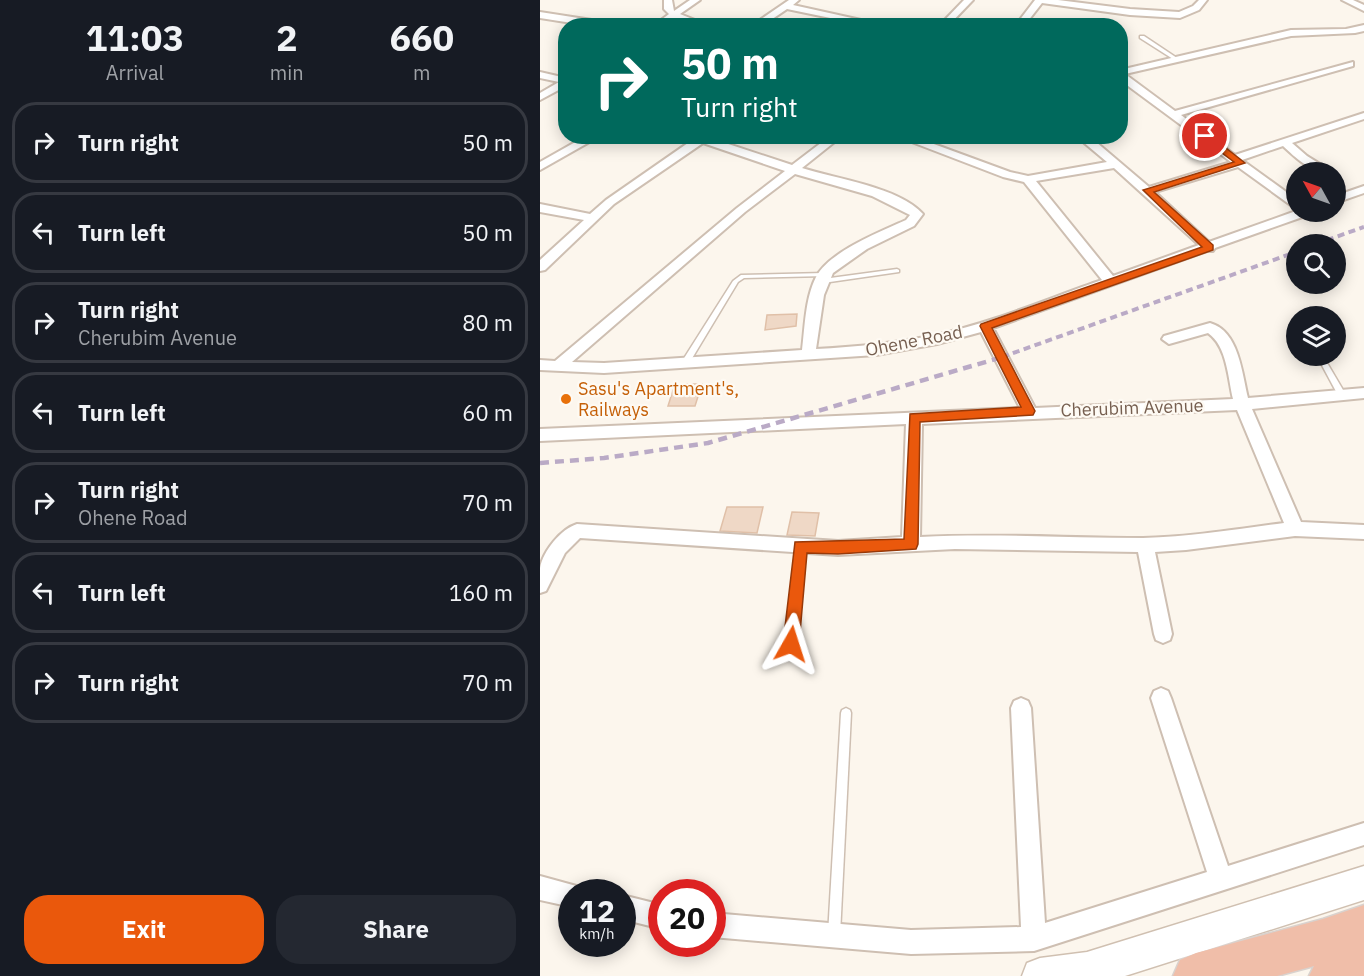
<!DOCTYPE html>
<html lang="en">
<head>
<meta charset="utf-8">
<style>
  body { margin:0; font-family:"IBM Plex Sans",sans-serif; background:#242831; color:#f1f3f6; height:100vh; display:flex; flex-direction:column; font-size:22px; white-space:nowrap }
  * { box-sizing:border-box; margin:0 }
  p { font-size:20px; color:#9ea1a6 }
  .icon { flex:none; width:33px; height:33px; fill:none; stroke:currentColor; stroke-width:2; stroke-linecap:round; stroke-linejoin:round }
  .map { position:relative; flex:1; overflow:hidden }
  .side { display:flex; flex-direction:column; background:#171b24; width:540px }
  .side>* { flex:none }
  .banner { position:absolute; left:18px; top:18px; width:570px; height:126px; border-radius:24px; box-shadow:0 3px 15px #0003; background:#00695c; color:#fff; overflow:hidden }
  .needle { width:39px; rotate:310deg }
  .buttons { position:absolute; left:746px; top:162px; display:grid; gap:12px }
  .buttons a { display:grid; place-items:center; width:60px; height:60px; border-radius:50%; background:#171b24; box-shadow:0 3px 15px #0003; font-size:30px }
  .speed { position:absolute; left:18px; top:879px; display:flex; gap:12px; font-size:30px; font-weight:700; text-align:center }
  .speed>* { display:grid; place-content:center; width:78px; height:78px; border-radius:50%; background:#171b24; box-shadow:0 3px 15px #0003; line-height:1 }
  .speed small { font-size:15px; font-weight:400 }
  .speed .limit { border:9px solid #d22; background:#fff; color:#111 }
  .pin { position:absolute; display:grid; place-items:center; width:51px; height:51px; color:#fff; margin:-26px; border:3px solid #fff; border-radius:50%; box-shadow:0 2px 6px #0007 }
  .me { position:absolute; width:66px; margin:-33px; rotate:6deg; stroke-linejoin:round; filter:drop-shadow(0 0 4px #0008) }
  .turn { display:flex; align-items:center; gap:21px; height:126px; padding:0 24px; font-size:27px }
  .turn .icon { width:78px; height:78px; stroke-width:2.5 }
  .turn b { display:block; font-size:42px; line-height:51px }
  .eta { display:flex; justify-content:space-evenly; align-items:center; height:102px; text-align:center }
  .eta b { font-size:36px; font-weight:700; line-height:42px }
  .cta { display:flex; gap:12px; margin-top:auto; padding:12px 24px }
  .cta a { flex:1; height:69px; border-radius:24px; background:#ea580c; color:#fff; font-size:24px; font-weight:700; line-height:69px; text-align:center }
  .cta a+a { background:#242831; color:#f1f3f6 }
  ul { padding:0; list-style:none }
  li { display:flex; align-items:center; gap:18px; height:81px; margin:0 12px 9px; padding:0 12px; border:3px solid #363941; border-radius:24px }
  li div { flex:1 }
  li b { display:block; font-size:22px }
  li em { font-style:normal }
  main { display:flex; flex:1; min-height:0 }
  .map>svg:first-child { display:block }
  .building { fill:#efd8c6; stroke:#e0c0a8; stroke-width:1.5 }
  .lines { fill:none; stroke-linecap:round; stroke-linejoin:round }
  .lane-casing { stroke:#cebfb2; stroke-width:3 }
  .street-casing { stroke:#cebfb2; stroke-width:4 }
  .secondary-casing { stroke:#d0c0b1; stroke-width:3 }
  .highway-casing { stroke:#d9d2ce; stroke-width:3 }
  .lane { fill:#fff; fill-rule:evenodd }
  .street { fill:#fff; fill-rule:evenodd }
  .secondary { fill:#fff; fill-rule:evenodd }
  .highway { fill:#f0bea9; fill-rule:evenodd }
  .rail-far1 { stroke:#baaac6; stroke-width:4; stroke-dasharray:7 4.5; stroke-linecap:butt }
  .rail { stroke:#baaac6; stroke-width:4.5; stroke-dasharray:9 6; stroke-linecap:butt }
  .route { fill:#ea580c; stroke:#983908; stroke-width:1.5 }
  .food-dot { fill:#e8710a; stroke:#fefaf3; stroke-width:2 }
  .labels { text-anchor:middle; stroke-width:4.5; stroke-linejoin:round; paint-order:stroke }
  .street-label { font-size:18px; fill:#765f50; stroke:#fefaf3 }
  .food-label { font-size:18px; fill:#c56008; stroke:#fefaf3; text-anchor:start }
</style>
</head>
<body>
<main>
<section class="side">
<div class="eta">
<div><b>11:03</b><p>Arrival</p></div>
<div><b>2</b><p>min</p></div>
<div><b>660</b><p>m</p></div>
</div>
<ul>
<li><svg class="icon" aria-label="right" viewBox="0 0 24 24"><path d="M7 20v-9h11M14 6l5 5-5 5"/></svg><div><b>Turn right</b></div><em>50 m</em></li>
<li><svg class="icon" aria-label="left" viewBox="0 0 24 24"><path d="M17 20v-9H6M10 6l-5 5 5 5"/></svg><div><b>Turn left</b></div><em>50 m</em></li>
<li><svg class="icon" aria-label="right" viewBox="0 0 24 24"><path d="M7 20v-9h11M14 6l5 5-5 5"/></svg><div><b>Turn right</b><p>Cherubim Avenue</p></div><em>80 m</em></li>
<li><svg class="icon" aria-label="left" viewBox="0 0 24 24"><path d="M17 20v-9H6M10 6l-5 5 5 5"/></svg><div><b>Turn left</b></div><em>60 m</em></li>
<li><svg class="icon" aria-label="right" viewBox="0 0 24 24"><path d="M7 20v-9h11M14 6l5 5-5 5"/></svg><div><b>Turn right</b><p>Ohene Road</p></div><em>70 m</em></li>
<li><svg class="icon" aria-label="left" viewBox="0 0 24 24"><path d="M17 20v-9H6M10 6l-5 5 5 5"/></svg><div><b>Turn left</b></div><em>160 m</em></li>
<li><svg class="icon" aria-label="right" viewBox="0 0 24 24"><path d="M7 20v-9h11M14 6l5 5-5 5"/></svg><div><b>Turn right</b></div><em>70 m</em></li>
</ul>
<div class="cta"><a>Exit</a><a>Share</a></div>
</section>
<div class="map">
<svg width="824" height="976" viewBox="0 0 824 976">
  <rect width="100%" height="100%" fill="#fcf6ed"/>
  <!-- building -->
  <g class="building">
    <polygon points="257,314 256,326 225,330 227,315"/>
    <polygon points="135,384 162,384 155,406 128,406"/>
    <polygon points="187,507 223,507 217,533 180,531"/>
    <polygon points="252,512 279,513 275,536 247,535"/>
  </g>
  <g class="lines">
    <!-- lane casing -->
    <g class="lane-casing">
      <g id="lane">
        <polygon points="600,36 604,36 637,58 633,59 600,38"/>
        <polygon points="357,269 359,270 359,272 283,283 280,281 283,279"/>
        <polygon points="284,273 286,274 286,276 204,278 198,282 148,365 142,365 141,363 193,281 201,275"/>
        <polygon points="777,356 783,356 806,395 805,397 799,397"/>
        <polygon points="260,543 263,544 264,547 256,644 254,647 251,648 248,647 246,644 256,547 257,544"/>
        <polygon points="306,708 310,710 311,713 300,935 298,939 294,941 290,939 288,935 301,713 302,710"/>
      </g>
    </g>
    <!-- street casing -->
    <g class="street-casing">
      <g id="street">
        <polygon points="124,0 132,0 134,11 150,0 160,0 140,14 170,26 156,26 135,18 124,26 113,26 129,14 124,9"/>
        <polygon points="249,0 259,0 253,5 348,26 329,26 247,9 222,26 211,26"/>
        <polygon points="424,0 433,0 408,26 399,26"/>
        <polygon points="518,0 590,9 639,12 653,6 659,0 667,0 659,10 640,18 590,15 502,3 484,26 475,26 495,0"/>
        <polygon points="802,0 813,0 824,5 824,11"/>
        <polygon points="0,12 71,23 75,26 51,26 0,18"/>
        <path d="M824 25V31L815 33 751 36 585 74 635 111 813 62V66L641 115 695 155 824 113V119L752 143 767 156 788 169 789 172C770 172 756 158 743 146L702 160 756 199V209L698 167 615 192 669 242 756 211 770 212 768 215 675 248 673 251H667L453 328 495 408 693 399C688 378 687 346 668 333L629 344 622 339 624 336 670 323C699 331 702 374 708 398L824 388V398L712 409 761 522 824 525V539L755 536 646 550 615 552 632 634 630 640 623 643 616 640 614 634 598 552 415 549 298 555 40 538 25 553 6 591 0 593C0 585 0 576 0 568 3 551 21 529 37 524L298 541 362 537 366 424 0 441V429L480 408 441 332 397 344 336 355 64 373 0 370V360L15 361 197 208 245 171 163 143 74 204 5 270 0 271V260L44 220 0 212V204L50 214 66 200 158 136H171L170 138 252 165 290 136H302L262 168C296 179 359 187 383 214L374 226 327 249 293 273 284 295 276 349C316 347 356 343 395 335 452 323 507 299 562 280L484 182 463 177 356 136H372L470 172 488 176 567 162 536 136H549L609 187 691 162 580 80V70L751 30 806 29ZM574 168 659 245 573 276 496 181ZM255 174 332 196 370 215 366 220C340 232 290 251 276 277 265 299 265 327 262 350L64 363 32 362 205 212ZM697 410 744 523C697 529 650 537 603 538 529 538 454 533 380 537L382 424Z"/>
        <polygon points="0,72 26,78 26,86 0,100 0,93 19,82 0,78"/>
        <polygon points="46,136 60,136 0,170 0,162"/>
        <polygon points="824,186 824,193 795,203 795,196"/>
        <polygon points="621,688 628,691 631,698 688,866 824,823 824,845 494,951 371,954 172,937 172,913 371,930 481,927 471,708 474,701 481,698 488,701 491,708 505,923 667,872 611,698 614,691"/>
        <polygon points="0,876 40,887 43,892 32,892 32,907 0,900"/>
        <polygon points="82,895 122,905 122,929 82,919"/>
      </g>
    </g>
    <!-- secondary casing -->
    <g class="secondary-casing">
      <polygon id="secondary" points="824,866 824,900 585,976 482,976 487,963 500,958 547,952"/>
    </g>
    <!-- highway casing -->
    <g class="highway-casing">
      <polygon id="highway" points="824,905 824,976 769,976 774,966 737,976 633,976 640,960 656,953 783,919"/>
    </g>
    <!-- lane -->
    <use href="#lane" class="lane"/>
    <!-- street -->
    <use href="#street" class="street"/>
    <!-- secondary -->
    <use href="#secondary" class="secondary"/>
    <!-- highway -->
    <use href="#highway" class="highway"/>
    <!-- rail-far1 -->
    <g class="rail-far1">
      <polyline points="776,244 824,227"/>
      <polyline points="462,357 756,252"/>
    </g>
    <!-- rail -->
    <polyline class="rail" points="0,463 64,458 168,443 466,356"/>
  </g>
  <!-- route -->
  <polygon class="route" points="662,134 668,134 705,163 614,192 673,245 673,250 452,328 495,411 493,415 380,422 378,544 376,549 298,554 267,553 259,644 256,649 251,651 245,649 243,644 255,542 364,539 370,414 481,407 440,326 441,324 662,247 603,190 694,162 662,138"/>
  <!-- markers -->
  <circle class="food-dot" cx="26" cy="399" r="6"/>
  <g class="labels">
    <!-- street labels -->
    <g class="street-label">
      <text transform="translate(374 341) rotate(-11)" y="6">Ohene Road</text>
      <text transform="translate(592 408) rotate(-2)" y="6">Cherubim Avenue</text>
    </g>
    <!-- food labels -->
    <g class="food-label">
      <text x="38" y="395">Sasu's Apartment's,<tspan x="38" dy="21">Railways</tspan></text>
    </g>
  </g>
</svg>
<div class="buttons">
<a><svg class="needle" viewBox="-14 -14 28 28"><path d="M0-13l5 13h-10z" fill="#e53935"/><path d="M0 13l5-13h-10z" fill="#9ea1a6"/></svg></a>
<a><svg class="icon" aria-label="search" viewBox="0 0 24 24"><circle cx="10" cy="10" r="6"/><path d="M15 15l6 6"/></svg></a>
<a><svg class="icon" aria-label="layers" viewBox="0 0 24 24"><path d="M12 4l9 5-9 5-9-5zM3 14l9 5 9-5"/></svg></a>
</div>
<div class="speed"><div>12<small>km/h</small></div><div class="limit">20</div></div>
<div class="pin" style="left:665px;top:136px;background:#d93025"><svg class="icon" aria-label="arrive" viewBox="0 0 24 24"><path d="M6 21V4h12l-3 4 3 4H6"/></svg></div>
<svg class="me" style="left:251px;top:644px" viewBox="-20 -20 40 40"><path d="M0-17L14 15 0 8-14 15z" fill="#ea580c" stroke="#fff" stroke-width="4"/></svg>
<div class="banner">
<div class="turn"><svg class="icon" aria-label="right" viewBox="0 0 24 24"><path d="M7 20v-9h11M14 6l5 5-5 5"/></svg><div><b>50 m</b>Turn right</div></div>
</div>
</div>
</main>
</body>
</html>
